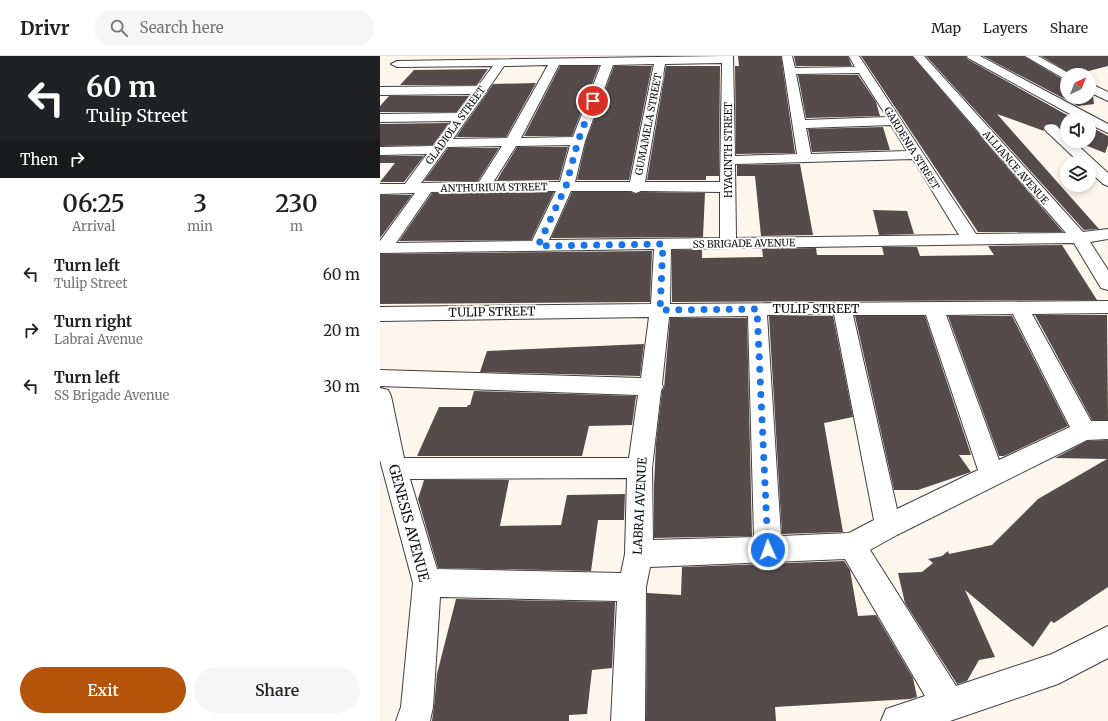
<!DOCTYPE html>
<html lang="en">
<head>
<meta charset="utf-8">
<style>
  body { margin:0; font-family:Merriweather,serif; background:#f6f6f6; color:#202124; height:100vh; display:flex; flex-direction:column; font-size:15px; white-space:nowrap }
  * { box-sizing:border-box; margin:0 }
  p { font-size:13px; color:#757577 }
  .icon { flex:none; width:22px; height:22px; fill:none; stroke:currentColor; stroke-width:2; stroke-linecap:round; stroke-linejoin:round }
  .map { position:relative; flex:1; overflow:hidden }
  .side { display:flex; flex-direction:column; background:#fff; width:380px }
  .side>* { flex:none }
  .guide { background:#202124; color:#fff; overflow:hidden }
  .needle { width:26px; rotate:43deg }
  .fabs { position:absolute; left:680px; top:12px; display:grid; gap:8px }
  .fabs a { display:grid; place-items:center; width:36px; height:36px; border-radius:50%; background:#fff; box-shadow:0 2px 6px #0003; font-size:20px }
  .pin { position:absolute; display:grid; place-items:center; width:34px; height:34px; color:#fff; margin:-17px; border:2px solid #fff; border-radius:50%; box-shadow:0 1px 4px #0007 }
  .me { position:absolute; width:44px; margin:-22px; rotate:358deg; stroke-linejoin:round; filter:drop-shadow(0 0 3px #0008) }
  .turn { display:flex; align-items:center; gap:14px; height:84px; padding:0 20px; font-size:18px }
  .turn .icon { width:52px; height:52px; stroke-width:2.5 }
  .turn b { display:block; font-size:28px; line-height:34px }
  .then { display:flex; align-items:center; height:38px; padding:0 20px; background:#0003; gap:8px; font-size:15px }
  .eta { display:flex; justify-content:space-evenly; align-items:center; height:68px; text-align:center }
  .eta b { font-size:24px; font-weight:600; line-height:28px }
  .action { display:flex; gap:8px; margin-top:auto; padding:8px 20px }
  .action a { flex:1; height:46px; border-radius:24px; background:#b45309; color:#fff; font-size:16px; font-weight:600; line-height:46px; text-align:center }
  .action a+a { background:#f6f6f6; color:#202124 }
  ul { padding:0; list-style:none }
  li { display:flex; align-items:center; gap:12px; height:56px; padding:0 20px }
  li div { flex:1 }
  li b { display:block; font-size:15px }
  li em { font-style:normal }
  header { display:flex; align-items:center; gap:24px; box-sizing:border-box; height:56px; padding:0 20px; background:#fff; border-bottom:1px solid #e0e0e0 }
  header strong { font-size:19px }
  nav { display:flex; gap:22px; margin-inline-start:auto; font-size:14px }
  .search { width:280px; height:36px; background:#f6f6f6; display:flex; align-items:center; gap:10px; box-sizing:border-box; padding:0 14px; border-radius:22px; color:#757577; font-size:15px }
  main { display:flex; flex:1; min-height:0 }
  .map>svg:first-child { display:block }
  .building { fill:#544b4a }
  .lines { fill:none; stroke-linecap:round; stroke-linejoin:round }
  .street-casing { stroke:#3f3f3f; stroke-width:2 }
  .street { fill:#fff; fill-rule:evenodd }
  .route { stroke:#1a73e8; stroke-width:7; stroke-dasharray:0 12.6 }
  .labels { text-anchor:middle; stroke-width:4; stroke-linejoin:round; paint-order:stroke }
  .far-street-label { font-size:10px; fill:#0c0c0c; stroke:#fff }
  .street-label { font-size:12px; fill:#0c0c0c; stroke:#fff }
  .near-street-label { font-size:14px; fill:#0c0c0c; stroke:#fff }
</style>
</head>
<body>
<header>
<strong>Drivr</strong>
<div class="search"><svg class="icon" aria-label="search" viewBox="0 0 24 24"><circle cx="10" cy="10" r="6"/><path d="M15 15l6 6"/></svg>Search here</div>
<nav><a>Map</a><a>Layers</a><a>Share</a></nav>
</header>
<main>
<section class="side">
<div class="guide">
<div class="turn"><svg class="icon" aria-label="left" viewBox="0 0 24 24"><path d="M17 20v-9H6M10 6l-5 5 5 5"/></svg><div><b>60 m</b>Tulip Street</div></div>
<div class="then">Then<svg class="icon" aria-label="right" viewBox="0 0 24 24"><path d="M7 20v-9h11M14 6l5 5-5 5"/></svg></div>
</div>
<div class="eta">
<div><b>06:25</b><p>Arrival</p></div>
<div><b>3</b><p>min</p></div>
<div><b>230</b><p>m</p></div>
</div>
<ul>
<li><svg class="icon" aria-label="left" viewBox="0 0 24 24"><path d="M17 20v-9H6M10 6l-5 5 5 5"/></svg><div><b>Turn left</b><p>Tulip Street</p></div><em>60 m</em></li>
<li><svg class="icon" aria-label="right" viewBox="0 0 24 24"><path d="M7 20v-9h11M14 6l5 5-5 5"/></svg><div><b>Turn right</b><p>Labrai Avenue</p></div><em>20 m</em></li>
<li><svg class="icon" aria-label="left" viewBox="0 0 24 24"><path d="M17 20v-9H6M10 6l-5 5 5 5"/></svg><div><b>Turn left</b><p>SS Brigade Avenue</p></div><em>30 m</em></li>
</ul>
<div class="action"><a>Exit</a><a>Share</a></div>
</section>
<div class="map">
<svg width="728" height="665" viewBox="0 0 728 665">
  <rect width="100%" height="100%" fill="#fdf6ed"/>
  <!-- building -->
  <g class="building">
    <polygon points="358,0 401,0 415,97 356,98 355,10 359,10"/>
    <polygon points="414,0 468,0 472,10 416,10"/>
    <polygon points="481,0 532,0 683,176 598,176"/>
    <polygon points="546,0 586,0 587,3 694,63 687,63 687,78 676,68 666,68 663,71 664,75 617,58 719,173 704,174"/>
    <polygon points="603,0 644,0 682,23 687,24 687,41 709,41 709,38 713,40 714,48 698,50"/>
    <polygon points="661,0 728,0 728,10 693,19"/>
    <polygon points="180,10 219,10 192,80 144,80"/>
    <polygon points="234,10 272,10 249,124 197,124 206,85"/>
    <polygon points="286,10 340,10 339,120 326,120 326,124 267,124"/>
    <polygon points="108,13 97,29 20,29 34,14"/>
    <polygon points="418,19 478,19 496,46 500,60 426,62"/>
    <polygon points="156,27 126,81 76,81 113,28"/>
    <polygon points="9,40 89,40 77,56 0,56 0,50"/>
    <polygon points="0,67 0,68 69,67 53,89 0,90"/>
    <polygon points="709,70 728,80 728,89 725,97 695,85 709,85"/>
    <polygon points="503,71 510,94 432,96 428,73"/>
    <polygon points="137,91 188,91 179,124 117,124"/>
    <polygon points="68,92 119,92 98,125 44,125"/>
    <polygon points="0,100 44,100 24,126 0,126 15,107 0,107"/>
    <polygon points="420,108 433,179 381,180 375,120 357,120 357,109"/>
    <polygon points="174,136 151,184 19,185 52,137"/>
    <polygon points="192,136 251,136 255,138 261,136 325,137 323,181 171,182"/>
    <polygon points="0,139 32,139 0,182"/>
    <polygon points="493,154 527,155 534,178 499,179"/>
    <polygon points="682,189 717,244 292,246 292,194 322,194 322,202 383,201 382,193 436,192 437,199 504,199 502,191 537,191 540,200 614,199 608,190"/>
    <polygon points="272,195 270,246 0,248 0,198"/>
    <polygon points="655,259 727,259 728,364 712,364"/>
    <polygon points="389,260 453,260 473,361 444,367 463,476 402,478"/>
    <polygon points="475,260 545,260 591,399 579,399 591,416 538,434 514,434"/>
    <polygon points="568,260 632,260 688,370 624,400 619,400"/>
    <polygon points="290,262 367,262 372,480 274,482 274,429 276,387 282,335 284,332"/>
    <polygon points="264,288 260,320 100,316 107,295"/>
    <polygon points="94,335 256,340 252,369 209,370 202,400 37,400 59,351 87,351 88,349 90,349"/>
    <polygon points="728,384 728,531 674,567 671,565 653,591 585,534 615,601 599,604 587,625 577,628 525,547 518,517 542,516 553,507 548,503 562,500 568,495 569,498 612,489 658,443 727,403 675,402 707,385"/>
    <polygon points="44,424 129,424 120,470 181,469 187,439 245,438 244,464 218,464 211,515 58,512 38,443"/>
    <polygon points="464,505 470,514 478,560 496,559 533,622 537,641 530,643 395,651 396,665 266,665 267,537 301,539 302,511"/>
    <polygon points="76,543 235,546 232,612 212,614 207,658 189,659 189,665 52,665 54,651 57,618"/>
  </g>
  <g class="lines">
    <!-- street casing -->
    <g class="street-casing">
      <g id="street">
        <path d="M343 0H353L355 100 417 98 402 0H412L415 12 475 11 469 0H479L596 178 686 177 533 0H544L703 176 728 173V183L710 186 728 214V234L721 232 694 187 291 193 290 248 728 245V257L652 258 711 365H728V383L707 384 517 479 490 494 576 630 672 598 728 570V602L678 628 570 665H501L506 653 545 640 465 503 270 511 266 531 265 665H231L237 545 60 541 53 651 50 665H16L21 651 33 527 0 404V332L8 334 11 340 24 402H249L258 339 0 330V314L261 322 269 261 0 265V251L271 248 274 193 0 197V185L35 137 0 138V128H25L47 98 0 99V91L54 90 72 65 0 66V58L78 57 92 38 0 39V31L98 30 113 10 17 11 11 8 17 5ZM342 7 340 126H265L285 8ZM274 8 250 126H195L205 85 233 9ZM168 9 127 82 73 83 124 10ZM179 9H221L193 81 141 82ZM479 17 507 61 425 64 416 18ZM511 69 527 95 431 98 426 72ZM190 89 180 126 114 125 136 90ZM122 90 99 126 41 127 67 91ZM533 103 579 179 356 182 355 108ZM104 135H176L152 185 16 187 51 136ZM191 135H251L256 137 261 135 340 136V182L169 184ZM454 258 494 464 469 477 401 480 387 259ZM633 258 690 371 619 404 566 259ZM473 259H546L598 414 517 453ZM368 260 374 481 273 484 272 412 281 335 283 331 282 328 289 261ZM247 422 245 498 241 517 57 513 30 423Z"/>
        <polygon points="587,0 600,0 728,68 728,77 709,68 709,63 699,63 588,2"/>
        <polygon points="645,0 658,0 692,19 687,19 687,23 683,22"/>
        <polygon points="709,27 728,36 728,45 709,36"/>
        <polygon points="671,68 676,69 687,80 687,85 693,85 728,117 728,130 723,128 709,115 709,107 700,107 666,75 664,72 666,69"/>
      </g>
    </g>
    <!-- street -->
    <use href="#street" class="street"/>
  </g>
  <g class="lines">
    <!-- route -->
    <polyline class="route" points="213,45 198,85 186,130 158,190 283,188 280,254 377,253 388,494"/>
  </g>
  <g class="labels">
    <!-- far-street labels -->
    <g class="far-street-label">
      <text transform="translate(268 68) rotate(-79)" y="4">GUMAMELA STREET</text>
      <text transform="translate(75 69) rotate(-54)" y="4">GLADIOLA STREET</text>
      <text transform="translate(532 92) rotate(58)" y="4">GARDENIA STREET</text>
      <text transform="translate(348 94) rotate(-90)" y="4">HYACINTH STREET</text>
      <text transform="translate(636 111) rotate(49)" y="4">ALLIANCE AVENUE</text>
      <text transform="translate(114 131) rotate(-1)" y="4">ANTHURIUM STREET</text>
      <text transform="translate(364 187) rotate(-1)" y="4">SS BRIGADE AVENUE</text>
    </g>
    <!-- street labels -->
    <g class="street-label">
      <text x="436" y="257">TULIP STREET</text>
      <text transform="translate(112 256) rotate(-1)" y="4">TULIP STREET</text>
      <text transform="translate(260 450) rotate(-87)" y="4">LABRAI AVENUE</text>
    </g>
    <!-- near-street labels -->
    <g class="near-street-label">
      <text transform="translate(29 467) rotate(75)" y="5">GENESIS AVENUE</text>
    </g>
  </g>
</svg>
<div class="fabs">
<a><svg class="needle" viewBox="-14 -14 28 28"><path d="M0-13l5 13h-10z" fill="#e53935"/><path d="M0 13l5-13h-10z" fill="#757577"/></svg></a>
<a><svg class="icon" aria-label="sound" viewBox="0 0 24 24"><path d="M4 9h4l5-4v14l-5-4H4zM17 9q2 3 0 6"/></svg></a>
<a><svg class="icon" aria-label="layers" viewBox="0 0 24 24"><path d="M12 4l9 5-9 5-9-5zM3 14l9 5 9-5"/></svg></a>
</div>
<div class="pin" style="left:213px;top:45px;background:#d93025"><svg class="icon" aria-label="arrive" viewBox="0 0 24 24"><path d="M6 21V4h12l-3 4 3 4H6"/></svg></div>
<svg class="me" style="left:388px;top:494px" viewBox="-20 -20 40 40"><circle r="17" fill="#1a73e8" stroke="#fff" stroke-width="3"/><path d="M0-11L8 9 0 5-8 9z" fill="#fff"/></svg>
</div>
</main>
</body>
</html>
